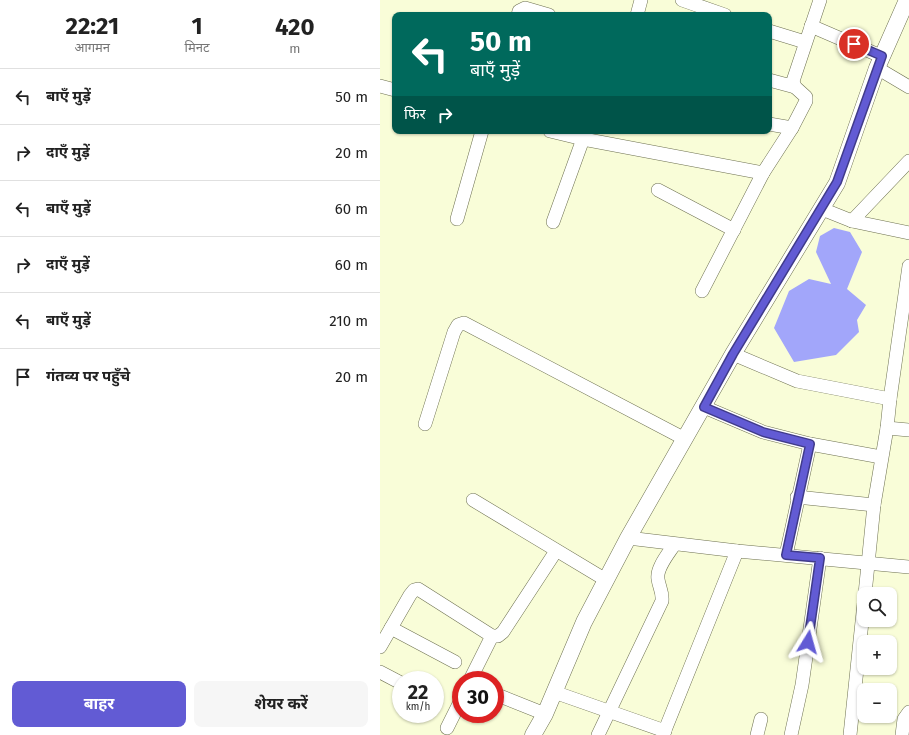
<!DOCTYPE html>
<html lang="hi">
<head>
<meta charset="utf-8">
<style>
  body { margin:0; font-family:"Fira Sans","Noto Sans Devanagari",sans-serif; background:#f6f6f6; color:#222; height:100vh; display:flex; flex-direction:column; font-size:15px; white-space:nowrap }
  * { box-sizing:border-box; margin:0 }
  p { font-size:13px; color:#767676 }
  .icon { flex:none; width:22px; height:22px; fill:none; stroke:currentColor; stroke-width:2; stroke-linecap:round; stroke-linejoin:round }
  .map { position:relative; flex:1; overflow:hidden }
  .details { display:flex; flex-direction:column; background:#fff; width:380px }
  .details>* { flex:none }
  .top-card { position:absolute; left:12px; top:12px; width:380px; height:122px; border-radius:8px; box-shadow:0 1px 3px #0004; background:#00695c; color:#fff; overflow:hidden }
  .fabs { position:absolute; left:477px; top:587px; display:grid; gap:8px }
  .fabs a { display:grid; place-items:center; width:40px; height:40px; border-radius:8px; background:#fff; box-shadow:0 1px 3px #0004; font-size:20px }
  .speed { position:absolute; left:12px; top:671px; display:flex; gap:8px; font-size:20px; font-weight:700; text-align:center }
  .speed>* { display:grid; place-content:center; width:52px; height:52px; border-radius:50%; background:#fff; box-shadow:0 1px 3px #0004; line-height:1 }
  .speed small { font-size:10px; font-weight:400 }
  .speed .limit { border:6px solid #d22; background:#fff; color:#111 }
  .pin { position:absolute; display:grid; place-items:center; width:34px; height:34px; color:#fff; margin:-17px; border:2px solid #fff; border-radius:50%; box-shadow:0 1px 4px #0007 }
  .me { position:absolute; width:44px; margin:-22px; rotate:8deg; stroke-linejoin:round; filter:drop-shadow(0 0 3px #0008) }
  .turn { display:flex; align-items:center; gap:14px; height:84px; padding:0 12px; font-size:18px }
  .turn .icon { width:52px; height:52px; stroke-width:2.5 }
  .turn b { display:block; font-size:28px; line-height:34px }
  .then { display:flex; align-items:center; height:38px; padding:0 12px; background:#0003; gap:8px; font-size:15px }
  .eta { display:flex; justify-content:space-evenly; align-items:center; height:68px; text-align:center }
  .eta b { font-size:24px; font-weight:700; line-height:28px }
  .cta { display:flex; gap:8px; margin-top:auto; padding:8px 12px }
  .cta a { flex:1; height:46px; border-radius:8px; background:#625bd4; color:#fff; font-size:16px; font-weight:700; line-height:46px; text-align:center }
  .cta a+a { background:#f6f6f6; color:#222 }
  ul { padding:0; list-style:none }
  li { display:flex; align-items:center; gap:12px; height:56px; padding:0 12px; border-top:1px solid #e0e0e0 }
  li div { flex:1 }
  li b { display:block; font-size:15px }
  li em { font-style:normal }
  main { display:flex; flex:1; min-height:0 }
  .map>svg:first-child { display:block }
  .water { fill:#a2a6fa }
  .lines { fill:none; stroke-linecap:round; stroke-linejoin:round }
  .minor-casing { stroke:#6e7151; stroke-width:14 }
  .tertiary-casing { stroke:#6e7151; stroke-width:17 }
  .minor { stroke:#fff; stroke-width:13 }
  .tertiary { stroke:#fff; stroke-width:16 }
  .route-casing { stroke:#403b8a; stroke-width:10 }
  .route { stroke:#625bd4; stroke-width:7 }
</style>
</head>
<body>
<main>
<section class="details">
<div class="eta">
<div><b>22:21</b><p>आगमन</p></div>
<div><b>1</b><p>मिनट</p></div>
<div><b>420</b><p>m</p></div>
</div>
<ul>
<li><svg class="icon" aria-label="left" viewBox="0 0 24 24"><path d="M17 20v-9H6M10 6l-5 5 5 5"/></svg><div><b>बाएँ मुड़ें</b></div><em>50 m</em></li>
<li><svg class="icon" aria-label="right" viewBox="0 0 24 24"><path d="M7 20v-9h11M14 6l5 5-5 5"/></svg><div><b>दाएँ मुड़ें</b></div><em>20 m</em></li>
<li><svg class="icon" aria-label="left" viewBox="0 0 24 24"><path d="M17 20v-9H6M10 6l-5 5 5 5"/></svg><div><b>बाएँ मुड़ें</b></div><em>60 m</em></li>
<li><svg class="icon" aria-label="right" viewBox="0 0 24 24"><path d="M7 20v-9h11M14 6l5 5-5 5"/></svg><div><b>दाएँ मुड़ें</b></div><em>60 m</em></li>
<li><svg class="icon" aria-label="left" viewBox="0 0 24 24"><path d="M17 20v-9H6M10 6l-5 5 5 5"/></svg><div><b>बाएँ मुड़ें</b></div><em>210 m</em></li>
<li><svg class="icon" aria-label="arrive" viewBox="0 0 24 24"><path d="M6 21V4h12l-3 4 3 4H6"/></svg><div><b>गंतव्य पर पहुँचे</b></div><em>20 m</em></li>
</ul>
<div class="cta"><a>बाहर</a><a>शेयर करें</a></div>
</section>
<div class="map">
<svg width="529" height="735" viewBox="0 0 529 735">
  <rect width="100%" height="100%" fill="#f9fdd8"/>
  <!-- water -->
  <polygon class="water" points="454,228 470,232 482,252 467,289 486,305 477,320 479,332 456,355 414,362 394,328 409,291 429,279 451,284 436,252 440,236"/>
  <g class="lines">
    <!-- minor casing -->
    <g class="minor-casing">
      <g id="minor">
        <polyline points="302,0 345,15"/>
        <polyline points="138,15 139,11 145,8 169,15"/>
        <polyline points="257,15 261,0"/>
        <polyline points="431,26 503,57"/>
        <polyline points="389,31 425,42"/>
        <polyline points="497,68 529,87"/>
        <polyline points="389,80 415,87"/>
        <polyline points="0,86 15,90"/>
        <polyline points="389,124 412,128"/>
        <polyline points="170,131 203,139 383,173"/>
        <polyline points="278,190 354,230"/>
        <polyline points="442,209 472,221 529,233"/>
        <polyline points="77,219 102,131"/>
        <polyline points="472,221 529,161"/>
        <polyline points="173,222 203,139"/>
        <polyline points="322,291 383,173 412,128 426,101 426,97 415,87 413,81 440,0"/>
        <polyline points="353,354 417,381 510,399"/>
        <polyline points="324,407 383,432 430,444 501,457"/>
        <polyline points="45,424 74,332 78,325 84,323 305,439"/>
        <polyline points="507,428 529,430"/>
        <polyline points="417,497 494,505"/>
        <polyline points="93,500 226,580"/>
        <polyline points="248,538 357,551 529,567"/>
        <polyline points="406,555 430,444"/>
        <polyline points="485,594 494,505 507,428 510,399 529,266"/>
        <polyline points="11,628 75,662"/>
        <polyline points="0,647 30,595 34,590 38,589 112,636 118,636 123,632 176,551"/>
        <polyline points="0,672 21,683"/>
        <polyline points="90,680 112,636"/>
        <polyline points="174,692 285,731"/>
        <polyline points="120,696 165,714"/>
        <polyline points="67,728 81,700"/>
        <path d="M218 735 282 601C283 592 279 587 278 579 276 568 289 553 294 545"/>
        <polyline points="283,735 357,551"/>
        <polyline points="377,735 381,719"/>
        <polyline points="411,735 422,685 440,558"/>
        <polyline points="470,735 484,603"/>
        <polyline points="522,735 524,719 529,712"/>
      </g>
    </g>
    <!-- tertiary casing -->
    <g class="tertiary-casing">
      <polyline id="tertiary" points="153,735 165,714 204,622 248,538 353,354 457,183 497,68 527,0"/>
    </g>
    <!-- minor -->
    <use href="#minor" class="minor"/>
    <!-- tertiary -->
    <use href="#tertiary" class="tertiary"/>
  </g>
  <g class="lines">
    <!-- route casing -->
    <g class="route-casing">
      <polyline id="route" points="428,642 440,558 406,555 430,444 383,432 324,407 353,354 457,182 502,56 474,44"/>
    </g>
    <!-- route -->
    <use href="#route" class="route"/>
  </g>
</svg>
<div class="fabs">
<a><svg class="icon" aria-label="search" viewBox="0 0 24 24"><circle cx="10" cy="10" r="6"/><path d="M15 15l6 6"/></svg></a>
<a>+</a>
<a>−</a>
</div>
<div class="speed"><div>22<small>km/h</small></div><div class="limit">30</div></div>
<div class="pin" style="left:474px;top:44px;background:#d93025"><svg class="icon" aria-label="arrive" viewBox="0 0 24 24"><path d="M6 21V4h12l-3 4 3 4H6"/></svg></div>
<svg class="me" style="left:428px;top:642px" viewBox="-20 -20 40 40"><path d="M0-17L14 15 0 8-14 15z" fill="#625bd4" stroke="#fff" stroke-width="4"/></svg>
<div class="top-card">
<div class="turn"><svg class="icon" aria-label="left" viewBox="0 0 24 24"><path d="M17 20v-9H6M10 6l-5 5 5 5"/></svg><div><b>50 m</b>बाएँ मुड़ें</div></div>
<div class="then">फिर<svg class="icon" aria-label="right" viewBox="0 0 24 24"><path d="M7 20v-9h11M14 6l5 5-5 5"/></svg></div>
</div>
</div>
</main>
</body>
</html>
